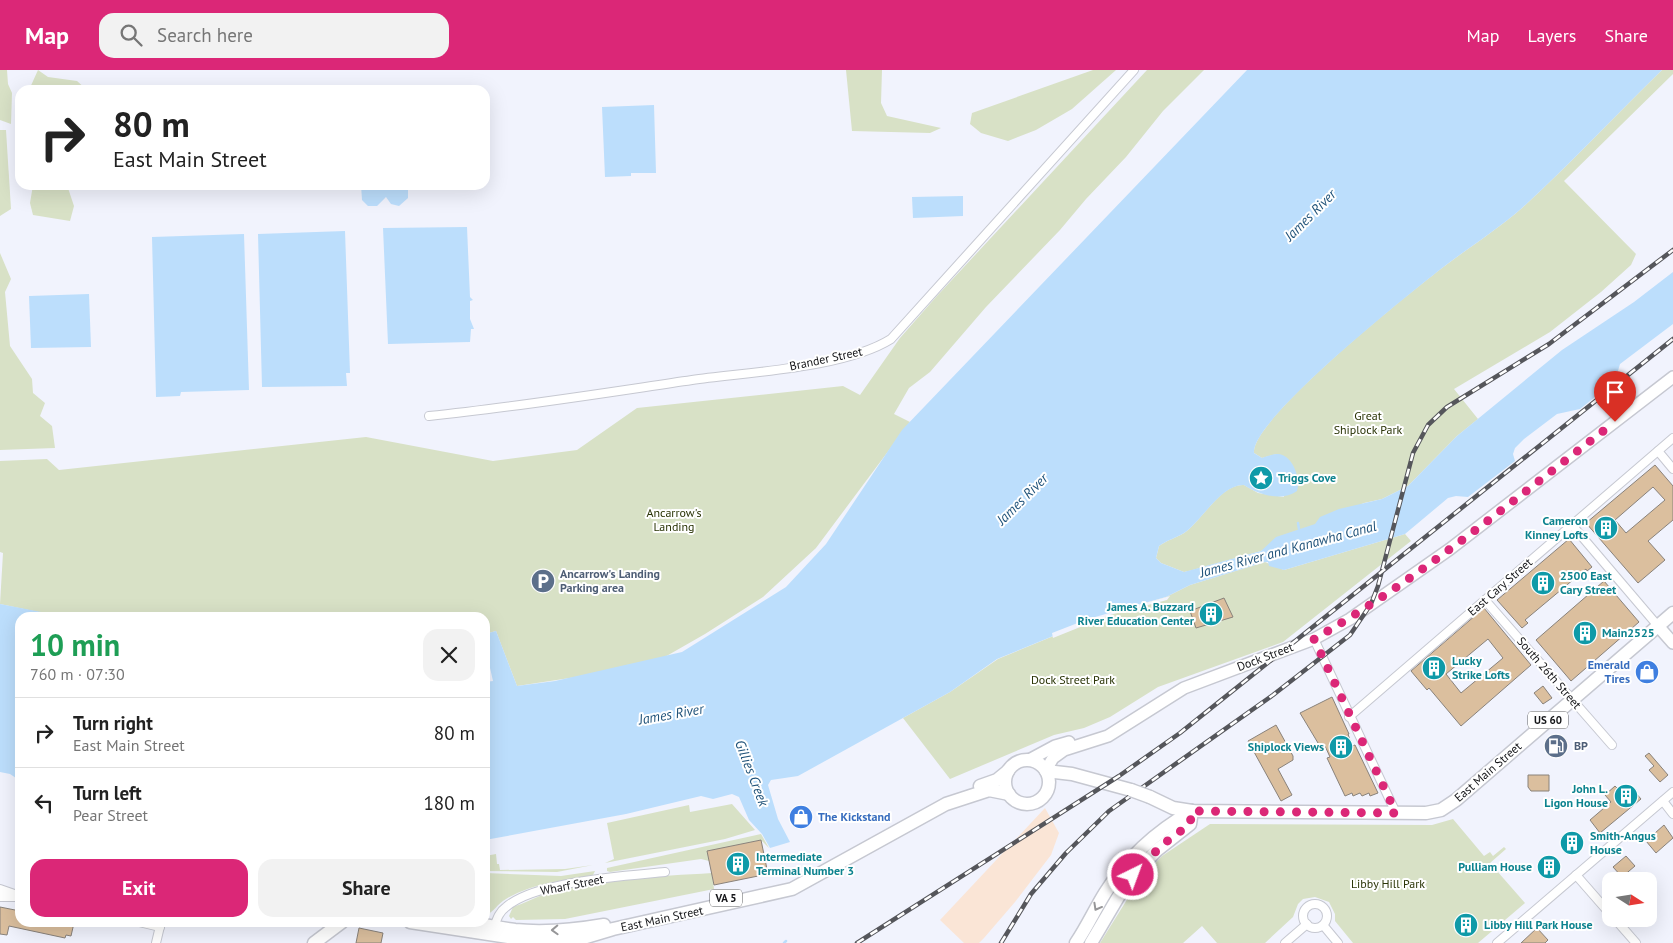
<!DOCTYPE html>
<html lang="en">
<head>
<meta charset="utf-8">
<style>
  body { margin:0; font-family:"PT Sans",sans-serif; background:#f2f2f2; color:#222; height:100vh; display:flex; flex-direction:column; font-size:19px; white-space:nowrap }
  * { box-sizing:border-box; margin:0 }
  p { font-size:16px; color:#767676 }
  .icon { flex:none; width:28px; height:28px; fill:none; stroke:currentColor; stroke-width:2; stroke-linecap:round; stroke-linejoin:round }
  .map { position:relative; flex:1; overflow:hidden }
  .side { position:absolute; left:15px; top:542px; width:475px; height:315px; display:flex; flex-direction:column; background:#fff; border-radius:15px; box-shadow:0 5px 20px #0002 }
  .side>* { flex:none }
  .hud { position:absolute; left:15px; top:15px; width:475px; height:105px; border-radius:15px; box-shadow:0 5px 20px #0002; background:#fff; color:#222; overflow:hidden }
  .needle { width:32px; rotate:102deg }
  .controls { position:absolute; left:1602px; top:802px; display:grid; gap:10px }
  .controls a { display:grid; place-items:center; width:55px; height:55px; border-radius:10px; background:#fff; box-shadow:0 5px 20px #0002; font-size:25px }
  .pin { position:absolute; display:grid; place-items:center; width:42px; height:42px; color:#fff; margin:-51px -21px; border-radius:50% 50% 50% 0; rotate:-45deg; box-shadow:0 0 5px #0007 }
  .pin .icon { rotate:45deg }
  .me { position:absolute; width:55px; margin:-28px; rotate:42deg; stroke-linejoin:round; filter:drop-shadow(0 0 4px #0008) }
  .turn { display:flex; align-items:center; gap:18px; height:105px; padding:0 15px; font-size:22px }
  .turn .icon { width:65px; height:65px; stroke-width:2.5 }
  .turn b { display:block; font-size:35px; line-height:42px }
  .round { display:grid; place-items:center; flex:none; width:52px; height:52px; border-radius:15px; background:#f2f2f2 }
  .head { display:flex; align-items:center; justify-content:space-between; height:85px; padding:0 15px }
  h1 { font-size:30px; font-weight:600; line-height:38px; color:#1e9e55 }
  .button { display:flex; gap:10px; margin-top:auto; padding:10px 15px }
  .button a { flex:1; height:58px; border-radius:15px; background:#db2777; color:#fff; font-size:20px; font-weight:600; line-height:58px; text-align:center }
  .button a+a { background:#f2f2f2; color:#222 }
  ul { padding:0; list-style:none }
  li { display:flex; align-items:center; gap:15px; height:70px; padding:0 15px; border-top:1px solid #e0e0e0 }
  li div { flex:1 }
  li b { display:block; font-size:19px }
  li em { font-style:normal }
  header { display:flex; align-items:center; gap:30px; box-sizing:border-box; height:70px; padding:0 25px; background:#db2777; color:#fff }
  header strong { font-size:24px }
  nav { display:flex; gap:28px; margin-inline-start:auto; font-size:18px }
  .search { width:350px; height:45px; background:#f2f2f2; display:flex; align-items:center; gap:12px; box-sizing:border-box; padding:0 18px; border-radius:15px; color:#767676; font-size:19px }
  .map>svg:first-child { display:block }
  .commercial { fill:#fae5d6 }
  .green { fill:#d8e1c6 }
  .water { fill:#bcdefc }
  .pier { fill:#f1f3fd }
  .lines { fill:none; stroke-linecap:round; stroke-linejoin:round }
  .stream { stroke:#bcdefc; stroke-width:2.5 }
  .building { fill:#dbbf9e; stroke:#89827b; fill-rule:evenodd }
  .street-casing { stroke:#c6c8d1; stroke-width:10 }
  .secondary-casing { stroke:#c6c8d1; stroke-width:14 }
  .primary-casing { stroke:#c6c8d1; stroke-width:15 }
  .street { stroke:#fff; stroke-width:8 }
  .secondary { stroke:#fff; stroke-width:11 }
  .primary { stroke:#fff; stroke-width:12 }
  .rail-casing { stroke:#55565b; stroke-width:4.5 }
  .rail { stroke:#fff; stroke-width:2.5; stroke-dasharray:8; stroke-linecap:butt }
  .primary-bridge-casing { stroke:#c6c8d1; stroke-width:15; stroke-linecap:butt }
  .primary-bridge { stroke:#fff; stroke-width:12 }
  .oneway { stroke:#969698 }
  .route { stroke:#db2777; stroke-width:9; stroke-dasharray:0 16.2 }
  .labels { text-anchor:middle; stroke-width:4; stroke-linejoin:round; paint-order:stroke }
  .shield { fill:#fff; stroke:#5b5c5e; stroke-width:1 }
  .shield-label { font-size:11px; font-weight:bold; fill:#151619 }
  .street-label { font-size:12px; fill:#151619; stroke:#fff }
  .park-label { font-size:12px; fill:#2a3406; stroke:#fff }
  .culture-label { font-size:12px; font-weight:bold; fill:#0d838f; stroke:#fff; text-anchor:start }
  .service-label { font-size:12px; font-weight:bold; fill:#4e5e75; stroke:#fff; text-anchor:start }
  .shop-label { font-size:12px; font-weight:bold; fill:#366cbe; stroke:#fff; text-anchor:end }
  .water-label { font-size:14px; font-style:italic; fill:#1f5279; stroke:#fff }
</style>
</head>
<body>
<header>
<strong>Map</strong>
<div class="search"><svg class="icon" aria-label="search" viewBox="0 0 24 24"><circle cx="10" cy="10" r="6"/><path d="M15 15l6 6"/></svg>Search here</div>
<nav><a>Map</a><a>Layers</a><a>Share</a></nav>
</header>
<div class="map">
<svg width="1673" height="873" viewBox="0 0 1673 873">
  <rect width="100%" height="100%" fill="#f1f3fd"/>
  <!-- commercial -->
  <polygon class="commercial" points="1045,738 1059,763 1051,785 1015,832 984,868 979,873 964,873 940,850"/>
  <!-- green -->
  <g class="green">
    <polygon points="0,0 7,0 8,14 12,23 11,54 0,50"/>
    <polygon points="38,0 48,7 77,11 87,20 29,20"/>
    <polygon points="846,0 882,0 881,33 887,46 941,58 930,63 852,61"/>
    <polygon points="1093,0 1116,0 1072,39 1036,60 1008,71 981,63 970,54 972,43"/>
    <polygon points="1147,0 1204,0 1163,41 1126,87 1086,129 1060,160 986,237 930,302 909,318 894,344 910,352 816,478 763,527 705,564 649,596 517,616 496,561 485,564 485,548 67,548 0,534 3,483 0,482 0,391 47,389 59,400 366,367 493,391 577,380 637,338 843,316 860,325 900,268 936,227"/>
    <path d="M1662 0H1673V4L1564 111 1636 184 1631 195 1601 222 1550 262 1454 319 1478 349 1457 366 1408 416 1382 429 1364 433 1261 481 1189 501 1184 502 1161 493 1156 488 1159 476C1167 470 1176 468 1184 463 1201 452 1221 413 1244 415L1258 423 1284 427 1277 384 1262 388 1254 383C1250 350 1414 219 1446 195 1471 176 1498 159 1522 138 1570 94 1615 46 1662 0Z"/>
    <polygon points="0,60 6,60 11,139 0,146"/>
    <polygon points="33,115 72,115 68,118 74,136 70,151 33,145 30,133"/>
    <polygon points="0,183 11,209 5,222 10,276 32,309 33,323 45,333 40,346 52,356 55,378 0,380"/>
    <polygon points="1405,464 1411,471 1283,572 1158,617 1110,647 1084,658 1054,665 950,709 903,648 950,622 998,589 1109,543 1166,527 1190,515 1265,492 1284,500"/>
    <polygon points="732,734 755,760 725,769 605,793 614,789 607,753 689,735 690,742"/>
    <polygon points="1453,749 1484,786 1490,782 1493,786 1504,777 1506,779 1490,793 1525,833 1478,873 1353,873 1335,851 1335,844 1329,832 1315,827 1303,829 1298,834 1293,847 1265,873 1217,873 1202,856 1183,873 1100,873 1138,812 1162,786 1210,754 1432,755"/>
    <polygon points="761,764 769,778 761,770 708,781 709,791 701,789 610,802 607,801 607,798"/>
    <polygon points="496,784 497,794 499,794 500,800 565,799 593,795 557,802 485,801 485,786"/>
    <path d="M595 801 593 805C563 811 533 813 506 829 497 834 494 842 485 846L490 809 485 808V803L561 806Z"/>
    <path d="M712 803 714 819 565 849 516 850 513 847 511 849 509 846 513 837C525 833 536 827 548 823 600 806 658 807 712 803Z"/>
  </g>
  <!-- water -->
  <g class="water">
    <path d="M1247 0H1662C1615 46 1570 94 1522 138 1498 159 1471 176 1446 195 1415 219 1250 350 1254 383L1262 388C1267 386 1273 384 1278 384 1293 385 1301 409 1297 421 1282 432 1259 425 1244 415 1221 414 1201 452 1184 463 1176 468 1167 470 1159 476L1156 488 1161 493 1184 502 1261 481 1276 467 1315 454 1320 447 1339 439 1382 429 1408 416 1457 366 1562 280 1634 232 1673 202V254L1620 294 1615 311 1580 339 1557 344 1524 369 1515 378 1513 384 1515 391 1468 427 1456 426 1448 428 1405 464 1284 500 1269 496 1268 492H1265L1190 515 1166 527 1109 543 997 589 950 622 798 706 771 710 768 715 778 749 790 772 770 778 762 764 749 750 739 727 732 724 713 729 701 726 626 744 485 770V612L493 611 485 576V564L496 561 517 616 555 611 682 582 786 517 826 474 902 360Z"/>
    <polygon points="654,35 656,103 631,103 631,106 605,107 602,37"/>
    <polygon points="361,115 408,115 408,128 399,136 391,134 386,127 377,136 368,136 362,130"/>
    <polygon points="963,126 963,146 913,148 912,127"/>
    <polygon points="467,157 470,227 473,230 470,231 470,249 474,259 471,259 470,272 388,274 383,158"/>
    <polygon points="345,161 350,303 346,303 347,316 262,317 258,164"/>
    <polygon points="244,164 249,320 181,322 180,326 156,327 152,167"/>
    <polygon points="89,224 91,277 31,278 29,226"/>
    <polygon points="0,534 67,547 20,548 20,707 16,708 10,704 0,702"/>
  </g>
  <!-- pier -->
  <polygon class="pier" points="1170,526 1167,530 1110,545 1053,568 1052,563 1088,549"/>
  <g class="lines">
    <!-- stream -->
    <g class="stream">
      <polyline points="1298,453 1299,459"/>
      <polyline points="784,873 786,871"/>
    </g>
  </g>
  <!-- building -->
  <g class="building">
    <path d="M1655 395 1673 416V450L1648 471 1665 490 1638 513 1586 453ZM1653 417 1665 430 1626 463 1615 450Z"/>
    <polygon points="1569,469 1592,497 1587,501 1586,499 1525,550 1528,553 1522,558 1497,530"/>
    <polygon points="1604,511 1639,552 1571,611 1536,570"/>
    <polygon points="1224,528 1233,547 1196,558 1190,541"/>
    <path d="M1484 538 1531 595 1461 656 1429 618 1427 620 1411 601ZM1488 569 1503 588 1461 623 1446 604Z"/>
    <polygon points="1543,616 1552,628 1543,634 1534,623"/>
    <polygon points="1332,627 1349,664 1348,664 1352,676 1355,675 1378,723 1370,726 1369,723 1362,726 1360,723 1353,726 1352,723 1345,726 1327,688 1330,687 1325,676 1321,678 1300,643"/>
    <polygon points="1276,655 1293,686 1293,690 1278,699 1292,725 1281,731 1248,671"/>
    <polygon points="1556,666 1566,678 1556,687 1546,675"/>
    <polygon points="1649,683 1668,705 1660,712 1649,700 1654,696 1645,686"/>
    <polygon points="1528,705 1549,705 1549,721 1531,721 1528,717"/>
    <polygon points="1615,716 1622,723 1630,716 1641,729 1600,763 1590,750 1611,732 1605,725"/>
    <polygon points="1664,755 1673,768 1656,783 1646,771"/>
    <polygon points="1571,763 1581,777 1573,783 1563,770"/>
    <polygon points="761,770 768,804 714,815 707,781"/>
    <polygon points="1626,786 1635,796 1622,807 1613,797"/>
    <polygon points="0,837 20,841 20,852 74,853 71,866 66,865 65,868 9,856 7,865 0,864"/>
    <polygon points="359,858 383,863 381,873 356,873"/>
    <polygon points="1537,858 1548,870 1545,873 1521,873"/>
  </g>
  <g class="lines">
    <!-- street casing -->
    <g class="street-casing">
      <g id="street">
        <path d="M429 346C517 337 604 323 692 310 748 302 845 298 891 269L1134 0"/>
        <polyline points="1658,381 1673,399"/>
        <polyline points="1572,455 1658,556"/>
        <polyline points="1485,530 1612,675"/>
        <polyline points="1314,569 1396,743"/>
        <polyline points="1349,647 1673,368"/>
        <polyline points="1663,731 1673,744"/>
        <polyline points="1576,805 1611,845"/>
        <polyline points="0,819 20,826"/>
        <polyline points="0,827 15,827"/>
        <circle cx="1315" cy="846" r="12"/>
        <polyline points="1615,849 1636,873"/>
        <polyline points="139,852 160,857"/>
        <polyline points="1323,855 1338,873"/>
        <path d="M494 857C497 849 499 842 506 837 536 811 625 806 665 802"/>
        <polyline points="156,873 161,852"/>
        <polyline points="1285,873 1307,854"/>
        <polyline points="1497,873 1673,722"/>
      </g>
    </g>
    <!-- secondary casing -->
    <g class="secondary-casing">
      <g id="secondary">
        <polyline points="1658,556 1673,573"/>
        <polyline points="1029,690 1055,676 1069,672"/>
        <polyline points="1046,700 1053,688 1064,680 1108,666 1184,618 1314,569 1350,549 1450,479 1673,307"/>
      </g>
    </g>
    <!-- primary casing -->
    <g class="primary-casing">
      <g id="primary">
        <circle cx="1027" cy="712" r="22"/>
        <polyline points="1046,701 1072,704 1131,720"/>
        <polyline points="980,716 997,710 1008,701"/>
        <polyline points="1150,727 1173,738 1192,741 1426,743 1441,740 1456,730 1673,543"/>
        <polyline points="410,852 534,871 583,868 613,859 792,819 946,734 989,720 1009,724"/>
        <path d="M469 852C484 855 500 858 515 860 544 863 575 860 604 855"/>
        <polyline points="314,873 342,852"/>
        <path d="M1076 873C1087 857 1095 839 1105 823 1126 789 1157 761 1192 741"/>
        <polyline points="1091,873 1127,812 1157,780 1190,754 1192,741"/>
      </g>
    </g>
    <!-- street -->
    <use href="#street" class="street"/>
    <!-- secondary -->
    <use href="#secondary" class="secondary"/>
    <!-- primary -->
    <use href="#primary" class="primary"/>
    <!-- rail casing -->
    <g class="rail-casing">
      <g id="rail">
        <polyline points="857,873 1119,706 1180,663 1673,269"/>
        <polyline points="1001,873 1031,824 1066,783 1109,741 1273,625 1350,565 1371,534 1378,516 1413,383 1428,355 1447,337 1549,274 1673,180"/>
      </g>
    </g>
    <!-- rail -->
    <use href="#rail" class="rail"/>
    <!-- primary-bridge casing -->
    <g class="primary-bridge-casing">
      <polyline id="primary-bridge" points="1131,720 1150,727"/>
    </g>
    <!-- primary-bridge -->
    <use href="#primary-bridge" class="primary-bridge"/>
  </g>
  <!-- one-way arrows -->
  <defs><path id="oneway-chevron" d="M-2-3.5L2.5 0L-2 3.5" fill="none" stroke-width="1.6" stroke-linecap="round" stroke-linejoin="round" transform="scale(1.25)"/></defs>
  <g class="oneway">
    <use href="#oneway-chevron" transform="translate(1097 837) rotate(119)"/>
    <use href="#oneway-chevron" transform="translate(555 860) rotate(178)"/>
  </g>
  <g class="lines">
    <!-- route -->
    <path class="route" d="M1133 805 1162 775 1190 754 1192 741 1396 743 1314 569C1421 508 1517 427 1615 352"/>
  </g>
  <!-- icons -->
  <defs>
    <g id="sight-disc" transform="scale(1.25)"><circle r="9.5" fill="#0f9aa8" stroke="#fff"/><path d="M0-6L1.8-2.2L6-1.7L2.9 1.2L3.7 5.4L0 3.3L-3.7 5.4L-2.9 1.2L-6-1.7L-1.8-2.2Z" fill="#fff"/></g>
    <g id="building-disc" transform="scale(1.25)"><circle r="9.5" fill="#0f9aa8" stroke="#fff"/><path d="M-4-6H4V6H1V3H-1V6H-4ZM-2.5-4.3h1.7v1.8h-1.7ZM.8-4.3h1.7v1.8H.8ZM-2.5-1h1.7V.8h-1.7ZM.8-1h1.7V.8H.8Z" fill="#fff"/></g>
    <g id="parking-disc" transform="scale(1.25)"><circle r="9.5" fill="#5c6f8a" stroke="#fff"/><path d="M-3.5-5.5H1a3.5 3.5 0 0 1 0 7H-1V5.5H-3.5ZM-1-3.4V-.6H.8a1.4 1.4 0 0 0 0-2.8Z" fill="#fff"/></g>
    <g id="shop-disc" transform="scale(1.25)"><circle r="9.5" fill="#3f7fe0" stroke="#fff"/><path d="M-5-2.5h2.3a2.7 3.5 0 0 1 5.4 0H5L5.5 6h-11ZM-1.5-2.5h3a1.5 2.3 0 0 0-3 0Z" fill="#fff"/></g>
    <g id="fuel-disc" transform="scale(1.25)"><circle r="9.5" fill="#5c6f8a" stroke="#fff"/><path d="M-5.5-6h7V0h2V4h1.3V-2.5L3-4.5l.8-.8L6-3V5H2.5V1h-1V6h-7ZM-4.2-4.7v3.2H.2V-4.7Z" fill="#fff"/></g>
  </defs>
  <g fill-rule="evenodd">
    <use href="#sight-disc" x="1261" y="408"/>
    <use href="#building-disc" x="1606" y="458"/>
    <use href="#parking-disc" x="543" y="511"/>
    <use href="#building-disc" x="1543" y="513"/>
    <use href="#building-disc" x="1211" y="544"/>
    <use href="#building-disc" x="1585" y="563"/>
    <use href="#building-disc" x="1434" y="598"/>
    <use href="#shop-disc" x="1647" y="602"/>
    <use href="#fuel-disc" x="1556" y="676"/>
    <use href="#building-disc" x="1341" y="677"/>
    <use href="#building-disc" x="1626" y="726"/>
    <use href="#shop-disc" x="801" y="747"/>
    <use href="#building-disc" x="1572" y="773"/>
    <use href="#building-disc" x="738" y="794"/>
    <use href="#building-disc" x="1549" y="797"/>
    <use href="#building-disc" x="1466" y="855"/>
  </g>
  <g class="labels">
    <!-- shield labels -->
    <g class="shield">
      <rect x="1528" y="641.5" width="40" height="17" rx="4"/>
      <rect x="710" y="819.5" width="32" height="17" rx="4"/>
    </g>
    <g class="shield-label">
      <text x="1548" y="654">US 60</text>
      <text x="726" y="832">VA 5</text>
    </g>
    <!-- street labels -->
    <g class="street-label">
      <text transform="translate(826 289) rotate(-12)" y="4">Brander Street</text>
      <text transform="translate(1500 517) rotate(-41)" y="4">East Cary Street</text>
      <text transform="translate(1265 587) rotate(-21)" y="4">Dock Street</text>
      <text transform="translate(1549 603) rotate(49)" y="4">South 26th Street</text>
      <text transform="translate(1488 702) rotate(-41)" y="4">East Main Street</text>
      <text transform="translate(572 815) rotate(-11)" y="4">Wharf Street</text>
      <text transform="translate(662 849) rotate(-12)" y="4">East Main Street</text>
    </g>
    <!-- park labels -->
    <g class="park-label">
      <text x="1368" y="350">Great<tspan x="1368" dy="14">Shiplock Park</tspan></text>
      <text x="674" y="447">Ancarrow's<tspan x="674" dy="14">Landing</tspan></text>
      <text x="1073" y="614">Dock Street Park</text>
      <text x="1388" y="818">Libby Hill Park</text>
    </g>
    <!-- culture labels -->
    <g class="culture-label">
      <text x="1278" y="412">Triggs Cove</text>
      <text x="1588" y="455" text-anchor="end">Cameron<tspan x="1588" dy="14">Kinney Lofts</tspan></text>
      <text x="1560" y="510">2500 East<tspan x="1560" dy="14">Cary Street</tspan></text>
      <text x="1194" y="541" text-anchor="end">James A. Buzzard<tspan x="1194" dy="14">River Education Center</tspan></text>
      <text x="1602" y="567">Main2525</text>
      <text x="1452" y="595">Lucky<tspan x="1452" dy="14">Strike Lofts</tspan></text>
      <text x="1324" y="681" text-anchor="end">Shiplock Views</text>
      <text x="1608" y="723" text-anchor="end">John L.<tspan x="1608" dy="14">Ligon House</tspan></text>
      <text x="1590" y="770">Smith-Angus<tspan x="1590" dy="14">House</tspan></text>
      <text x="756" y="791">Intermediate<tspan x="756" dy="14">Terminal Number 3</tspan></text>
      <text x="1532" y="801" text-anchor="end">Pulliam House</text>
      <text x="1484" y="859">Libby Hill Park House</text>
    </g>
    <!-- service labels -->
    <g class="service-label">
      <text x="560" y="508">Ancarrow's Landing<tspan x="560" dy="14">Parking area</tspan></text>
      <text x="1574" y="680">BP</text>
    </g>
    <!-- shop labels -->
    <g class="shop-label">
      <text x="1630" y="599">Emerald<tspan x="1630" dy="14">Tires</tspan></text>
      <text x="818" y="751" text-anchor="start">The Kickstand</text>
    </g>
    <!-- water labels -->
    <g class="water-label">
      <text transform="translate(1310 145) rotate(-45)" y="5">James River</text>
      <text transform="translate(1022 429) rotate(-45)" y="5">James River</text>
      <text transform="translate(1288 479) rotate(-15)" y="5">James River and Kanawha Canal</text>
      <text transform="translate(671 644) rotate(-10)" y="5">James River</text>
      <text transform="translate(752 703) rotate(69)" y="5">Gillies Creek</text>
    </g>
  </g>
</svg>
<div class="controls">
<a><svg class="needle" viewBox="-14 -14 28 28"><path d="M0-13l5 13h-10z" fill="#e53935"/><path d="M0 13l5-13h-10z" fill="#767676"/></svg></a>
</div>
<div class="pin" style="left:1615px;top:352px;background:#d93025"><svg class="icon" aria-label="arrive" viewBox="0 0 24 24"><path d="M6 21V4h12l-3 4 3 4H6"/></svg></div>
<svg class="me" style="left:1133px;top:805px" viewBox="-20 -20 40 40"><circle r="17" fill="#db2777" stroke="#fff" stroke-width="3"/><path d="M0-11L8 9 0 5-8 9z" fill="#fff"/></svg>
<div class="hud">
<div class="turn"><svg class="icon" aria-label="right" viewBox="0 0 24 24"><path d="M7 20v-9h11M14 6l5 5-5 5"/></svg><div><b>80 m</b>East Main Street</div></div>
</div>
<section class="side">
<div class="head"><div><h1>10 min</h1><p>760 m · 07:30</p></div><a class="round"><svg class="icon" aria-label="close" viewBox="0 0 24 24"><path d="M6 6l12 12M18 6L6 18"/></svg></a></div>
<ul>
<li><svg class="icon" aria-label="right" viewBox="0 0 24 24"><path d="M7 20v-9h11M14 6l5 5-5 5"/></svg><div><b>Turn right</b><p>East Main Street</p></div><em>80 m</em></li>
<li><svg class="icon" aria-label="left" viewBox="0 0 24 24"><path d="M17 20v-9H6M10 6l-5 5 5 5"/></svg><div><b>Turn left</b><p>Pear Street</p></div><em>180 m</em></li>
</ul>
<div class="button"><a>Exit</a><a>Share</a></div>
</section>
</div>
</body>
</html>
